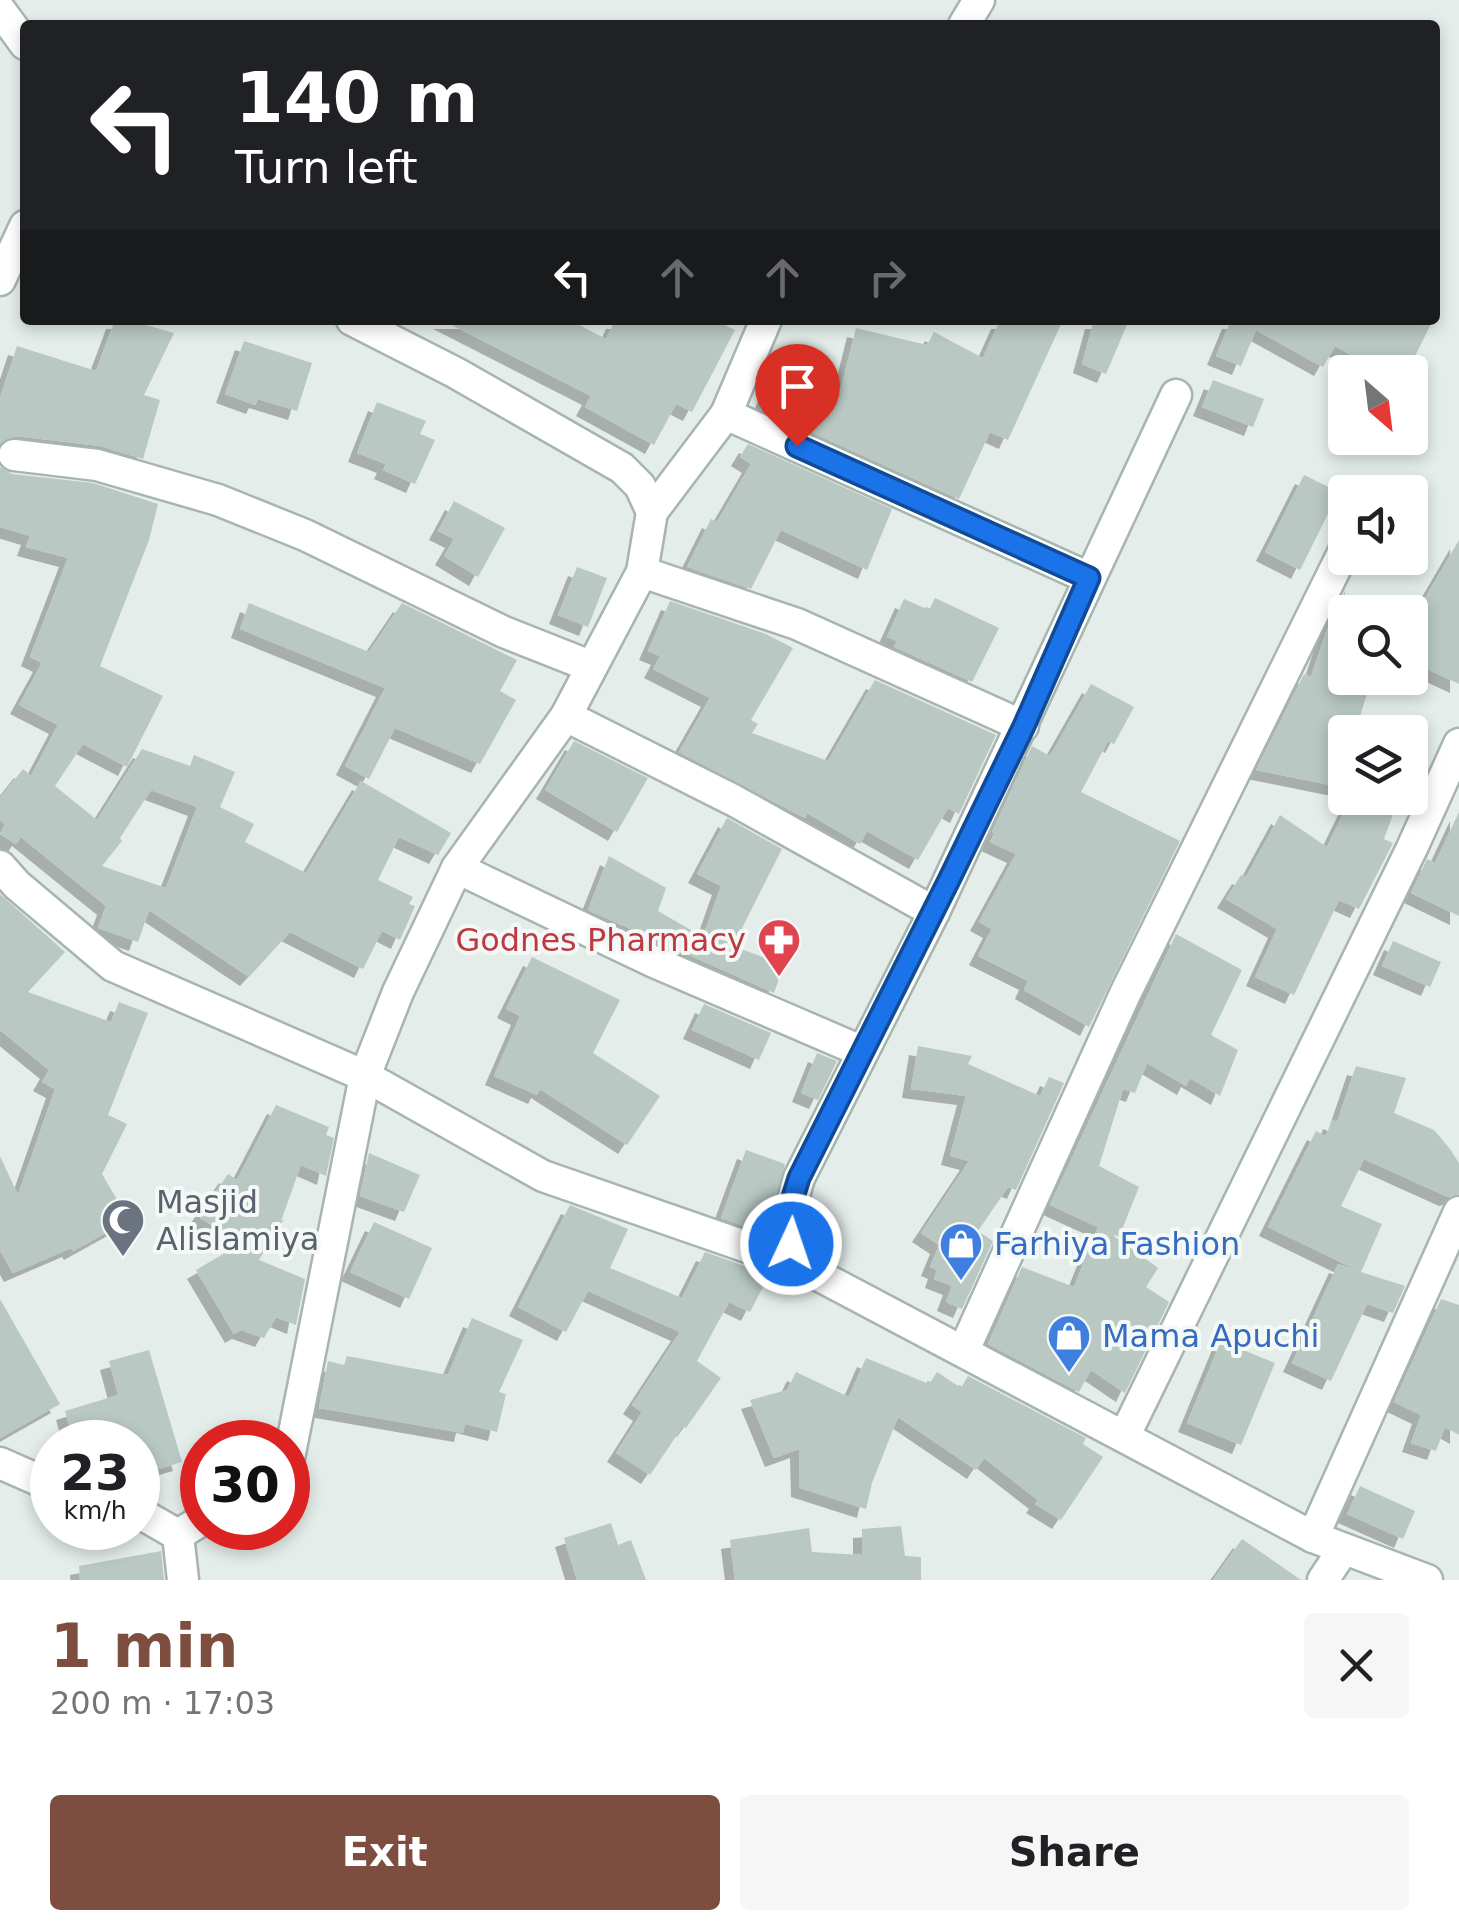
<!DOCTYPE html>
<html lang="en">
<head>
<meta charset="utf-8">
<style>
  body { margin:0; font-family:"DejaVu Sans",sans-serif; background:#f6f6f6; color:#202124; height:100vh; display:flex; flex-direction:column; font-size:38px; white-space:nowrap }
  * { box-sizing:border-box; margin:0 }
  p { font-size:32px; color:#757577 }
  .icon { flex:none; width:55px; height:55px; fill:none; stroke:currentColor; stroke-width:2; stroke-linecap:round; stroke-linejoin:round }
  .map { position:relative; height:1580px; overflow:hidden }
  .side { display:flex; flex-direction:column; background:#fff; flex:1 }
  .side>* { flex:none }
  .hud { position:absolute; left:20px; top:20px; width:1420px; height:305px; border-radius:10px; box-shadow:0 5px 15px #0003; background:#202124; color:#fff; overflow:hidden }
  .needle { width:65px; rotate:152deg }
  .controls { position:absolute; left:1328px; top:355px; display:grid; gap:20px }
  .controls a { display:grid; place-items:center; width:100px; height:100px; border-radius:10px; background:#fff; box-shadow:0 5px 15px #0003; font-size:50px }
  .speed { position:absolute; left:30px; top:1420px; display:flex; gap:20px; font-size:50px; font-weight:700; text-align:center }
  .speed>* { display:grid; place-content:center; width:130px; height:130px; border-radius:50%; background:#fff; box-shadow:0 5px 15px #0003; line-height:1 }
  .speed small { font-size:25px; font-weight:400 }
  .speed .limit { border:15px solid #d22; background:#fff; color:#111 }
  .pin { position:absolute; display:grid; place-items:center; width:85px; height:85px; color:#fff; margin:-102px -42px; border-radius:50% 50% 50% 0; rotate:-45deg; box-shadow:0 0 10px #0007 }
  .pin .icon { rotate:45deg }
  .me { position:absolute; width:110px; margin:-55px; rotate:3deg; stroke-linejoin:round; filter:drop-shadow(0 0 8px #0008) }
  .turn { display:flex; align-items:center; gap:35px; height:210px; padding:0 50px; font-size:45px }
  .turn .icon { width:130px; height:130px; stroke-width:2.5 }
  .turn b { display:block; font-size:70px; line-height:85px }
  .lanes { display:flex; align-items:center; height:95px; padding:0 50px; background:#0003; justify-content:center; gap:50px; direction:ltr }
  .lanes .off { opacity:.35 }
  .round { display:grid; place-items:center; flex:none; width:105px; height:105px; border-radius:10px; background:#f6f6f6 }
  .head { display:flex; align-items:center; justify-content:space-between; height:170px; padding:0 50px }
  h1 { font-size:60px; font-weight:700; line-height:75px; color:#7d4e3f }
  .action { display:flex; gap:20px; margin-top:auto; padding:20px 50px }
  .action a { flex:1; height:115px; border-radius:10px; background:#7d4e3f; color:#fff; font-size:40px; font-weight:700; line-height:115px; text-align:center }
  .action a+a { background:#f6f6f6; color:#202124 }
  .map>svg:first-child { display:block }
  .building { fill:#b9c8c2; fill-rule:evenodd; filter:url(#shadow) }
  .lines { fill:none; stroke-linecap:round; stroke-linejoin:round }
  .street-casing { stroke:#a7b5b0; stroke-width:35 }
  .street { stroke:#fff; stroke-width:30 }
  .route-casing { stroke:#114b97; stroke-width:25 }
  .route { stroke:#1a73e8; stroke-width:18 }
  .labels { text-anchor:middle; stroke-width:8; stroke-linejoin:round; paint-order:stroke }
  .health-label { font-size:32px; fill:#be3a42; stroke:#f4f9f7; text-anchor:end }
  .worship-label { font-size:32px; fill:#5b616d; stroke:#f4f9f7; text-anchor:start }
  .shop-label { font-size:32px; fill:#366cbe; stroke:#f4f9f7; text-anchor:start }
</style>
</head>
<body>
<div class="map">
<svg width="1459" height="1580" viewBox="0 0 1459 1580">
  <defs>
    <filter id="shadow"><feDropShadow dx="-9" dy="9" stdDeviation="0" flood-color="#0004"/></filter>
  </defs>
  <rect width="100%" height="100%" fill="#e4ede9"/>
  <!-- building -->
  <g class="building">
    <polygon points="115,320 129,320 174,333 144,395 160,400 143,459 100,446 16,436 0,443 0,398 17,346 96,371"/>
    <polygon points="442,320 570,320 606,339 615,320 715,320 735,330 692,412 676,404 654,445 585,407 591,396"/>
    <polygon points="1000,320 1063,320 1008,440 990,432 959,499 760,409 779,363 841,388 856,328 927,345 934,332 983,358"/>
    <polygon points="1094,320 1129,320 1106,374 1082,364"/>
    <polygon points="1231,320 1433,320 1407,372 1382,372 1335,346 1323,367 1256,330 1241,366 1216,356"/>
    <polygon points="244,341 312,363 297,411 258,399 255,405 225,394"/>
    <polygon points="1213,380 1264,399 1253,427 1202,407"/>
    <polygon points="377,402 426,421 420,434 435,440 415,484 383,470 386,464 357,453"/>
    <polygon points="748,444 892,509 867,570 781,530 751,589 687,567 711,519 717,522 751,464 740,457"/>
    <path d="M0 467 12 474 93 483 158 504 149 540 100 666 163 696 127 767 83 744 55 786 97 820 142 749 190 766 194 755 235 772 220 807 254 824 245 842 306 873 361 781 451 833 438 855 399 837 378 880 413 897 409 904 415 906 400 940 382 931 363 969 290 932 249 977 149 910 138 942 98 928 106 906 21 837 16 844 0 834 5 824 0 820V798L23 769 31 776 58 725 19 705 42 663 30 657 68 558 26 547 30 536 0 527ZM151 790 197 807 166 888 102 866 122 841 120 838Z"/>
    <polygon points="1304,475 1339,492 1300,570 1265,552"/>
    <polygon points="454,501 505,528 478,577 444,556 454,539 438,531"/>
    <polygon points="1459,540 1459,684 1410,661 1410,624"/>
    <polygon points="577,567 607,578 588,627 558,615"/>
    <polygon points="1345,591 1345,678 1372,678 1356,729 1345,726 1345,788 1256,770 1304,674 1311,677 1327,629"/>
    <polygon points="935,598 999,628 972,682 894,647 897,641 887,637 904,599 929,610"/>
    <polygon points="670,601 766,634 793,648 751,720 758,724 752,733 828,761 875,680 996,735 959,814 948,808 918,860 867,831 860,844 807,813 805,818 679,752 710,698 653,669 660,656 648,651"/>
    <polygon points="249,603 369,652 402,603 517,660 500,691 516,700 480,764 395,728 369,779 345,766 385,688 240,629"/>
    <polygon points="1091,684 1134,707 1114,744 1108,741 1081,792 1180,841 1089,1027 1024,990 1028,981 978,956 992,929 979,922 1016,854 990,842 994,834 992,832 1032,746 1050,756"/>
    <polygon points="574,741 648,778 617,832 545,790"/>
    <polygon points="1351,798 1399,798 1384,839 1393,843 1359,909 1339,900 1294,995 1255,977 1277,929 1226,899 1241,875 1246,877 1280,815 1327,847"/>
    <polygon points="1459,812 1459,916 1411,893 1427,859 1435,863"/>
    <polygon points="727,818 782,849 733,946 784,965 774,993 588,910 609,856 666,888 658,911 703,937 721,886 697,874"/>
    <polygon points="0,894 65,952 28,992 111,1022 119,1002 148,1013 108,1115 127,1124 102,1174 129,1220 73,1251 71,1248 13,1273 0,1250 0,1156 18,1195 55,1089 42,1082 49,1070 0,1030"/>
    <polygon points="1176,934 1242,970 1211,1035 1238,1050 1220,1096 1190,1078 1186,1086 1147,1063 1135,1093 1123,1089 1099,1166 1139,1187 1119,1237 1107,1231 1158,1268 1146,1287 1169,1302 1125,1393 1091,1370 1079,1392 988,1344 1022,1267 1074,1287 1098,1227 1050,1205"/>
    <polygon points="1393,941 1441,962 1430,987 1382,966"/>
    <polygon points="532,957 620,1000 593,1053 660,1096 627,1145 540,1089 537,1095 494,1076 520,1016 506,1009"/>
    <polygon points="704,1004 771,1033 759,1060 692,1030"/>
    <polygon points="918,1046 972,1056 968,1064 1040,1096 1049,1077 1064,1083 1016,1190 1008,1187 978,1231 993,1241 962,1309 946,1302 952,1286 934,1279 937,1270 930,1267 939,1245 921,1233 969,1161 950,1156 966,1096 911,1089"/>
    <polygon points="817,1053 837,1061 818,1100 801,1093"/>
    <polygon points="1356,1066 1406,1078 1394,1113 1434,1130 1450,1149 1459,1163 1459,1194 1448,1197 1364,1159 1341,1206 1382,1224 1361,1272 1405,1286 1393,1313 1367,1304 1331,1381 1292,1363 1338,1264 1359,1271 1268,1227 1316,1131 1326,1136 1332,1120 1337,1122"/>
    <polygon points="276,1105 329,1127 326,1135 334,1138 326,1176 301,1165 281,1221 284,1219 259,1260 305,1279 296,1325 276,1317 264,1338 241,1330 234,1334 196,1270 242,1243 200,1218 200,1214 228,1174 237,1180"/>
    <polygon points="746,1150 785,1164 766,1234 721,1218"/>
    <polygon points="369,1153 420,1175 404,1212 360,1196"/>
    <polygon points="570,1205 628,1229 610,1268 682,1298 705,1252 753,1269 751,1276 765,1283 750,1312 729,1302 697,1361 721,1378 686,1428 683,1426 650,1475 616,1453 642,1412 632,1405 680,1332 588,1291 566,1332 518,1307"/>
    <polygon points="374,1222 432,1248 409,1299 350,1272"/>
    <polygon points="0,1299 60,1404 0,1438"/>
    <polygon points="1441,1299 1459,1305 1459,1435 1445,1427 1436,1451 1411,1443 1421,1415 1394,1402"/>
    <polygon points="472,1318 523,1340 499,1392 506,1394 497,1432 465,1424 463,1433 319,1408 328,1361 344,1365 347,1356 448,1375"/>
    <polygon points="1221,1341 1275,1363 1241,1445 1187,1423"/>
    <polygon points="149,1350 182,1462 141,1474 138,1442 74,1442 65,1411 118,1395 109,1361"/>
    <polygon points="866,1358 929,1384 937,1372 961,1388 968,1376 1086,1438 1083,1444 1103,1457 1061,1520 1035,1504 1038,1500 984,1458 976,1470 898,1417 872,1483 866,1509 800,1488 799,1449 774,1458 750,1400 787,1390 796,1372 849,1397"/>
    <polygon points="1360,1486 1415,1511 1403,1539 1347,1514"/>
    <polygon points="611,1523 618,1545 631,1540 646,1580 577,1580 564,1538"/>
    <polygon points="901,1526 905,1556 921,1557 921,1580 735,1580 730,1540 809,1528 812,1552 862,1555 862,1529"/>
    <polygon points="1242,1539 1301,1580 1213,1580"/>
    <polygon points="161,1551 164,1580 80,1580 79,1566"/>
  </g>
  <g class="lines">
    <!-- street casing -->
    <g class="street-casing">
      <g id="street">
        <polyline points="0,10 25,44"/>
        <polyline points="964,25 979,0"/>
        <polyline points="0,280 25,226"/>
        <polyline points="726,414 1089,578"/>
        <polyline points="14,455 97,465 218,500 305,535 504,632 590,666"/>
        <polyline points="652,512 726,414 766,320"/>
        <polyline points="642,572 797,624 1023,726"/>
        <polyline points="566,716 733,800 934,912"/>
        <polyline points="0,866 17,885 113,966 365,1076 543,1176 799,1265 1313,1537 1427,1580"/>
        <polyline points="457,868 654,962 861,1051"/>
        <path d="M799 1265C786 1233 789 1210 799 1178L934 912 1176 395"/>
        <polyline points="964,1350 1125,994 1345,549"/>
        <polyline points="1125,1435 1412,848 1459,744"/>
        <polyline points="0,1463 52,1486"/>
        <polyline points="288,1463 365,1076 398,992 457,868 566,716 642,572 652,512 640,486 622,468 456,373 352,320"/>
        <polyline points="138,1512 178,1535"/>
        <polyline points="1313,1537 1459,1212"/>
        <polyline points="183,1580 178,1535 202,1520"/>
        <polyline points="1323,1580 1343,1550"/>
      </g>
    </g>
    <!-- street -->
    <use href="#street" class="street"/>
  </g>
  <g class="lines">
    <!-- route casing -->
    <g class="route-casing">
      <polyline id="route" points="791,1244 789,1210 799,1178 949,880 1024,726 1089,578 797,446"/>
    </g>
    <!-- route -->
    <use href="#route" class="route"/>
  </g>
  <!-- icons -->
  <defs>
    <g id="pharmacy-pin" transform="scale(2.25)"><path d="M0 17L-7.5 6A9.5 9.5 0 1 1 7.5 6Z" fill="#e0444e" stroke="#f4f9f7"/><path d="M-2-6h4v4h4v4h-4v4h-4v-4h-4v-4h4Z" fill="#fff"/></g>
    <g id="mosque-pin" transform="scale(2.25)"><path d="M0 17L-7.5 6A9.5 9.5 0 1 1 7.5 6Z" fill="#6b7280" stroke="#f4f9f7"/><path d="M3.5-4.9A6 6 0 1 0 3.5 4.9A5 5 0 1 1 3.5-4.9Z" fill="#fff"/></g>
    <g id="shop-pin" transform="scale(2.25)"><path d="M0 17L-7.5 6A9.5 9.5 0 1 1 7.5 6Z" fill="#3f7fe0" stroke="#f4f9f7"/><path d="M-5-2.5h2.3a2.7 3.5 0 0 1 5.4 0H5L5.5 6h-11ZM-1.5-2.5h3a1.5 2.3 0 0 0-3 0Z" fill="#fff"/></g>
  </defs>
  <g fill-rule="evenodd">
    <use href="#pharmacy-pin" x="779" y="940"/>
    <use href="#mosque-pin" x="123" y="1220"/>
    <use href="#shop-pin" x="961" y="1244"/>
    <use href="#shop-pin" x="1069" y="1336"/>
  </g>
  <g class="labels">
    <!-- health labels -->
    <g class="health-label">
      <text x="746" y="951">Godnes Pharmacy</text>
    </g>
    <!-- worship labels -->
    <g class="worship-label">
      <text x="156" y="1213">Masjid<tspan x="156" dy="37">Alislamiya</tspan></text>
    </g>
    <!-- shop labels -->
    <g class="shop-label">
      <text x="994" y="1255">Farhiya Fashion</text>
      <text x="1102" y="1347">Mama Apuchi</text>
    </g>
  </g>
</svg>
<div class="controls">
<a><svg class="needle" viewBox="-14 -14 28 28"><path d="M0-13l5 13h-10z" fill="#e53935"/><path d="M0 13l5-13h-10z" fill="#757577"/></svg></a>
<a><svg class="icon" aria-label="sound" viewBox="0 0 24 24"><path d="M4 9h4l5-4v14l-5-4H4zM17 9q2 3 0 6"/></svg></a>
<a><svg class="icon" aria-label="search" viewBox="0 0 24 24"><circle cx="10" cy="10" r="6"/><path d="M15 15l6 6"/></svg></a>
<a><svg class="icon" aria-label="layers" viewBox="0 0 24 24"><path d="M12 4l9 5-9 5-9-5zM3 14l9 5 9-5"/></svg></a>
</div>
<div class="speed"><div>23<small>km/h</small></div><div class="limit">30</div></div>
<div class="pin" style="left:797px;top:446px;background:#d93025"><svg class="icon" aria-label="arrive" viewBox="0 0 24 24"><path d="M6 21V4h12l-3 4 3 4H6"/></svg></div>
<svg class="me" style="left:791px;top:1244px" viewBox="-20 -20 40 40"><circle r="17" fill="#1a73e8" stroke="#fff" stroke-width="3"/><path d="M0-11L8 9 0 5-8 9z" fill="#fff"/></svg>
<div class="hud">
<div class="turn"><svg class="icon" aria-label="left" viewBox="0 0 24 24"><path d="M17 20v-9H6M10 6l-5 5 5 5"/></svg><div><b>140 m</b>Turn left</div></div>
<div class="lanes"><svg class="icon" aria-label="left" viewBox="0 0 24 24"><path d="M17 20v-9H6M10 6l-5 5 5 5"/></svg><svg class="icon off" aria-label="ahead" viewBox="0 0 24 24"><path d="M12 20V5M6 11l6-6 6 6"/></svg><svg class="icon off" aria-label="ahead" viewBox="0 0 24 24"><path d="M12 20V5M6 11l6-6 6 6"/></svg><svg class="icon off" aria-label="right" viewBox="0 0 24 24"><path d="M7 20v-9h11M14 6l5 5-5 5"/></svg></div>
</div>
</div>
<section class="side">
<div class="head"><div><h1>1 min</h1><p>200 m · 17:03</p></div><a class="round"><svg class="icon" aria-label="close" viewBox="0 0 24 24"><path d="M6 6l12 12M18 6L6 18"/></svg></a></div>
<div class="action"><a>Exit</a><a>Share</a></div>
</section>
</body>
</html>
